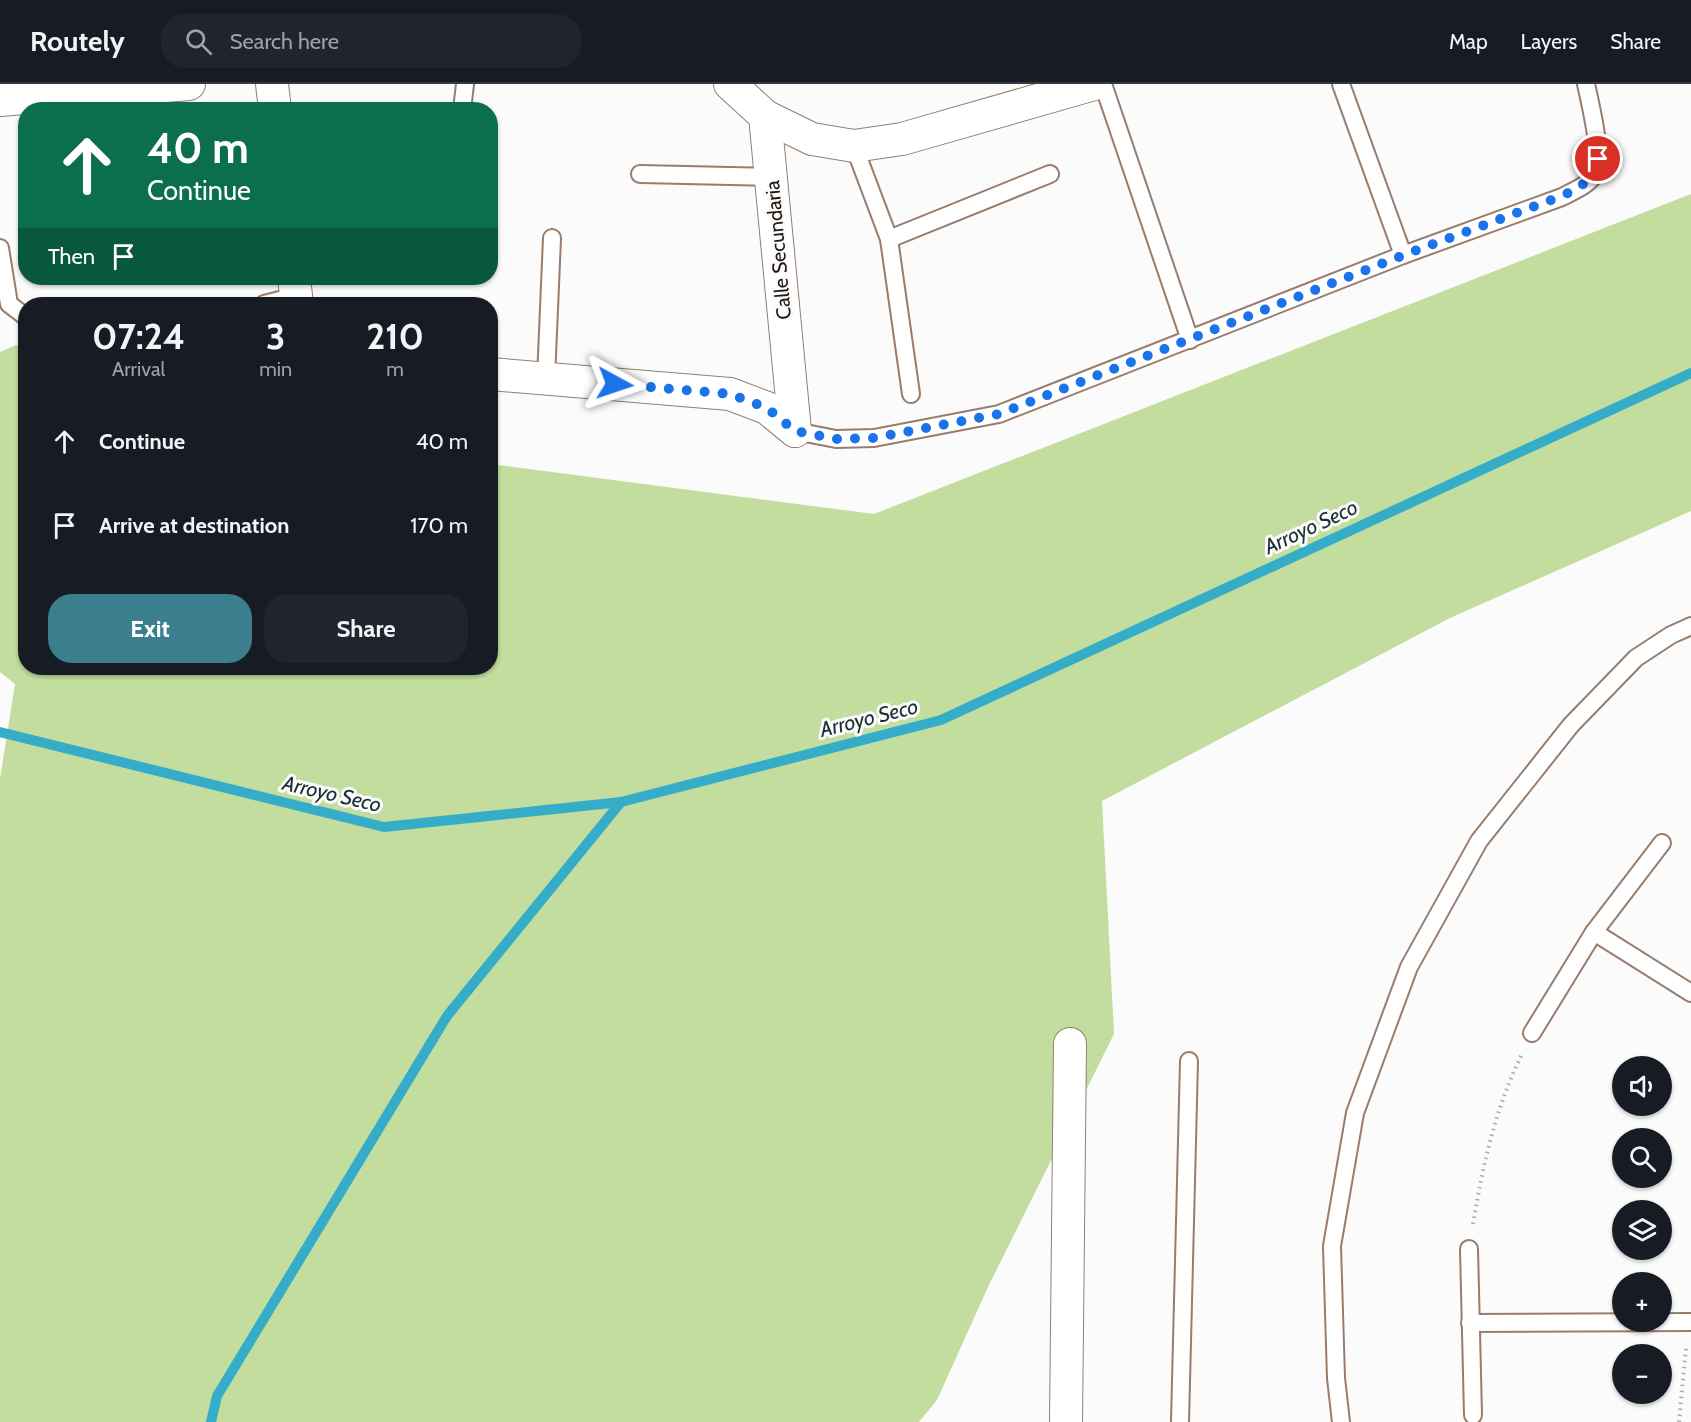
<!DOCTYPE html>
<html lang="en">
<head>
<meta charset="utf-8">
<style>
  body { margin:0; font-family:Cabin,sans-serif; background:#20242c; color:#f1f3f6; height:100vh; display:flex; flex-direction:column; font-size:22px; white-space:nowrap }
  * { box-sizing:border-box; margin:0 }
  p { font-size:20px; color:#9ea1a6 }
  .icon { flex:none; width:33px; height:33px; fill:none; stroke:currentColor; stroke-width:2; stroke-linecap:round; stroke-linejoin:round }
  .map { position:relative; flex:1; overflow:hidden }
  .drawer { position:absolute; left:18px; top:213px; width:480px; height:378px; display:flex; flex-direction:column; background:#171b24; border-radius:24px; box-shadow:0 2px 4px #0004 }
  .drawer>* { flex:none }
  .guide { position:absolute; left:18px; top:18px; width:480px; height:183px; border-radius:24px; box-shadow:0 2px 4px #0004; background:#0b6e4f; color:#fff; overflow:hidden }
  .fabs { position:absolute; left:1612px; top:972px; display:grid; gap:12px }
  .fabs a { display:grid; place-items:center; width:60px; height:60px; border-radius:50%; background:#171b24; box-shadow:0 2px 4px #0004; font-size:30px }
  .pin { position:absolute; display:grid; place-items:center; width:51px; height:51px; color:#fff; margin:-26px; border:3px solid #fff; border-radius:50%; box-shadow:0 2px 6px #0007 }
  .me { position:absolute; width:66px; margin:-33px; rotate:95deg; stroke-linejoin:round; filter:drop-shadow(0 0 4px #0008) }
  .turn { display:flex; align-items:center; gap:21px; height:126px; padding:0 30px; font-size:27px }
  .turn .icon { width:78px; height:78px; stroke-width:2.5 }
  .turn b { display:block; font-size:42px; line-height:51px }
  .then { display:flex; align-items:center; height:57px; padding:0 30px; background:#0003; gap:12px; font-size:22px }
  .eta { display:flex; justify-content:space-evenly; align-items:center; height:102px; text-align:center }
  .eta b { font-size:36px; font-weight:700; line-height:42px }
  .action { display:flex; gap:12px; margin-top:auto; padding:12px 30px }
  .action a { flex:1; height:69px; border-radius:24px; background:#3b7f8e; color:#fff; font-size:24px; font-weight:700; line-height:69px; text-align:center }
  .action a+a { background:#20242c; color:#f1f3f6 }
  ul { padding:0; list-style:none }
  li { display:flex; align-items:center; gap:18px; height:84px; padding:0 30px }
  li div { flex:1 }
  li b { display:block; font-size:22px }
  li em { font-style:normal }
  header { display:flex; align-items:center; gap:36px; box-sizing:border-box; height:84px; padding:0 30px; background:#171b24; border-bottom:2px solid #363941 }
  header strong { font-size:28px }
  nav { display:flex; gap:33px; margin-inline-start:auto; font-size:21px }
  .search { width:420px; height:54px; background:#20242c; display:flex; align-items:center; gap:15px; box-sizing:border-box; padding:0 21px; border-radius:24px; color:#9ea1a6; font-size:22px }
  .map>svg:first-child { display:block }
  .green { fill:#c2dd9e }
  .lines { fill:none; stroke-linecap:round; stroke-linejoin:round }
  .stream { stroke:#35adc8; stroke-width:10 }
  .service-casing { stroke:#997d6c; stroke-width:20 }
  .minor-casing { stroke:#997d6c; stroke-width:34 }
  .path { stroke:#adaaa7; stroke-width:4; stroke-dasharray:1.5 4.5; stroke-linecap:butt }
  .service { stroke:#fff; stroke-width:16 }
  .minor { stroke:#fff; stroke-width:32 }
  .route { stroke:#1a73e8; stroke-width:10; stroke-dasharray:0 18 }
  .labels { text-anchor:middle; stroke-width:6; stroke-linejoin:round; paint-order:stroke }
  .street-label { font-size:20px; fill:#211610; stroke:#fbfbfb }
  .water-label { font-size:21px; font-style:italic; fill:#1a2e34; stroke:#fbfbfb }
</style>
</head>
<body>
<header>
<strong>Routely</strong>
<div class="search"><svg class="icon" aria-label="search" viewBox="0 0 24 24"><circle cx="10" cy="10" r="6"/><path d="M15 15l6 6"/></svg>Search here</div>
<nav><a>Map</a><a>Layers</a><a>Share</a></nav>
</header>
<div class="map">
<svg width="1691" height="1338" viewBox="0 0 1691 1338">
  <rect width="100%" height="100%" fill="#fbfbfb"/>
  <!-- green -->
  <polygon class="green" points="1691,110 1691,427 1450,534 1102,717 1114,950 988,1203 937,1316 919,1338 0,1338 0,695 15,600 0,588 0,268 16,261 25,267 26,584 490,584 491,380 874,430"/>
  <g class="lines">
    <!-- stream -->
    <g class="stream">
      <polyline points="0,648 384,743 621,718 941,636 1691,289"/>
      <polyline points="211,1338 217,1312 447,932 621,718"/>
    </g>
    <!-- service casing -->
    <g class="service-casing">
      <g id="service">
        <polyline points="1103,0 1190,256"/>
        <polyline points="1341,0 1403,171"/>
        <polyline points="462,26 465,0"/>
        <polyline points="854,62 889,155 911,310"/>
        <polyline points="640,90 771,93"/>
        <polyline points="889,155 1050,90"/>
        <polyline points="0,164 9,220 26,233"/>
        <polyline points="264,220 296,212"/>
        <polyline points="546,295 552,154"/>
        <path d="M795 347 836 355 874 354 999 330 1403 171 1562 113C1573 107 1590 101 1596 88 1603 73 1590 18 1586 0"/>
        <polyline points="1594,848 1691,909"/>
        <polyline points="1532,949 1594,848 1662,759"/>
        <polyline points="1469,1165 1473,1331"/>
        <polyline points="1470,1239 1691,1238"/>
        <polyline points="1180,1338 1189,977"/>
        <polyline points="1341,1338 1336,1294 1332,1162 1355,1029 1409,883 1479,757 1571,641 1636,574 1671,551 1691,542"/>
      </g>
    </g>
    <!-- minor casing -->
    <g class="minor-casing">
      <g id="minor">
        <polyline points="272,0 275,26"/>
        <polyline points="730,0 765,32 795,347"/>
        <polyline points="0,16 189,0"/>
        <polyline points="765,32 812,55 854,62 902,55 1094,0"/>
        <polyline points="294,194 297,220"/>
        <polyline points="490,290 730,310 767,324 795,347"/>
        <polyline points="1066,1338 1070,960"/>
      </g>
    </g>
    <!-- path -->
    <g class="path">
      <path d="M1473 1140C1484 1077 1494 1028 1522 970"/>
      <polyline points="1679,1338 1686,1264"/>
    </g>
    <!-- service -->
    <use href="#service" class="service"/>
    <!-- minor -->
    <use href="#minor" class="minor"/>
  </g>
  <g class="lines">
    <!-- route -->
    <path class="route" d="M615 300 730 310 767 324 795 347 836 355 874 354 999 330 1404 171 1562 112C1580 103 1595 96 1598 75"/>
  </g>
  <g class="labels">
    <!-- street labels -->
    <g class="street-label">
      <text transform="translate(778 166) rotate(-95)" y="7">Calle Secundaria</text>
    </g>
    <!-- water labels -->
    <g class="water-label">
      <text transform="translate(1311 443) rotate(-25)" y="7">Arroyo Seco</text>
      <text transform="translate(869 634) rotate(-14)" y="7">Arroyo Seco</text>
      <text transform="translate(332 710) rotate(13)" y="7">Arroyo Seco</text>
    </g>
  </g>
</svg>
<div class="fabs">
<a><svg class="icon" aria-label="sound" viewBox="0 0 24 24"><path d="M4 9h4l5-4v14l-5-4H4zM17 9q2 3 0 6"/></svg></a>
<a><svg class="icon" aria-label="search" viewBox="0 0 24 24"><circle cx="10" cy="10" r="6"/><path d="M15 15l6 6"/></svg></a>
<a><svg class="icon" aria-label="layers" viewBox="0 0 24 24"><path d="M12 4l9 5-9 5-9-5zM3 14l9 5 9-5"/></svg></a>
<a>+</a>
<a>−</a>
</div>
<div class="pin" style="left:1598px;top:75px;background:#d93025"><svg class="icon" aria-label="arrive" viewBox="0 0 24 24"><path d="M6 21V4h12l-3 4 3 4H6"/></svg></div>
<svg class="me" style="left:615px;top:300px" viewBox="-20 -20 40 40"><path d="M0-17L14 15 0 8-14 15z" fill="#1a73e8" stroke="#fff" stroke-width="4"/></svg>
<div class="guide">
<div class="turn"><svg class="icon" aria-label="ahead" viewBox="0 0 24 24"><path d="M12 20V5M6 11l6-6 6 6"/></svg><div><b>40 m</b>Continue</div></div>
<div class="then">Then<svg class="icon" aria-label="arrive" viewBox="0 0 24 24"><path d="M6 21V4h12l-3 4 3 4H6"/></svg></div>
</div>
<section class="drawer">
<div class="eta">
<div><b>07:24</b><p>Arrival</p></div>
<div><b>3</b><p>min</p></div>
<div><b>210</b><p>m</p></div>
</div>
<ul>
<li><svg class="icon" aria-label="ahead" viewBox="0 0 24 24"><path d="M12 20V5M6 11l6-6 6 6"/></svg><div><b>Continue</b></div><em>40 m</em></li>
<li><svg class="icon" aria-label="arrive" viewBox="0 0 24 24"><path d="M6 21V4h12l-3 4 3 4H6"/></svg><div><b>Arrive at destination</b></div><em>170 m</em></li>
</ul>
<div class="action"><a>Exit</a><a>Share</a></div>
</section>
</div>
</body>
</html>
